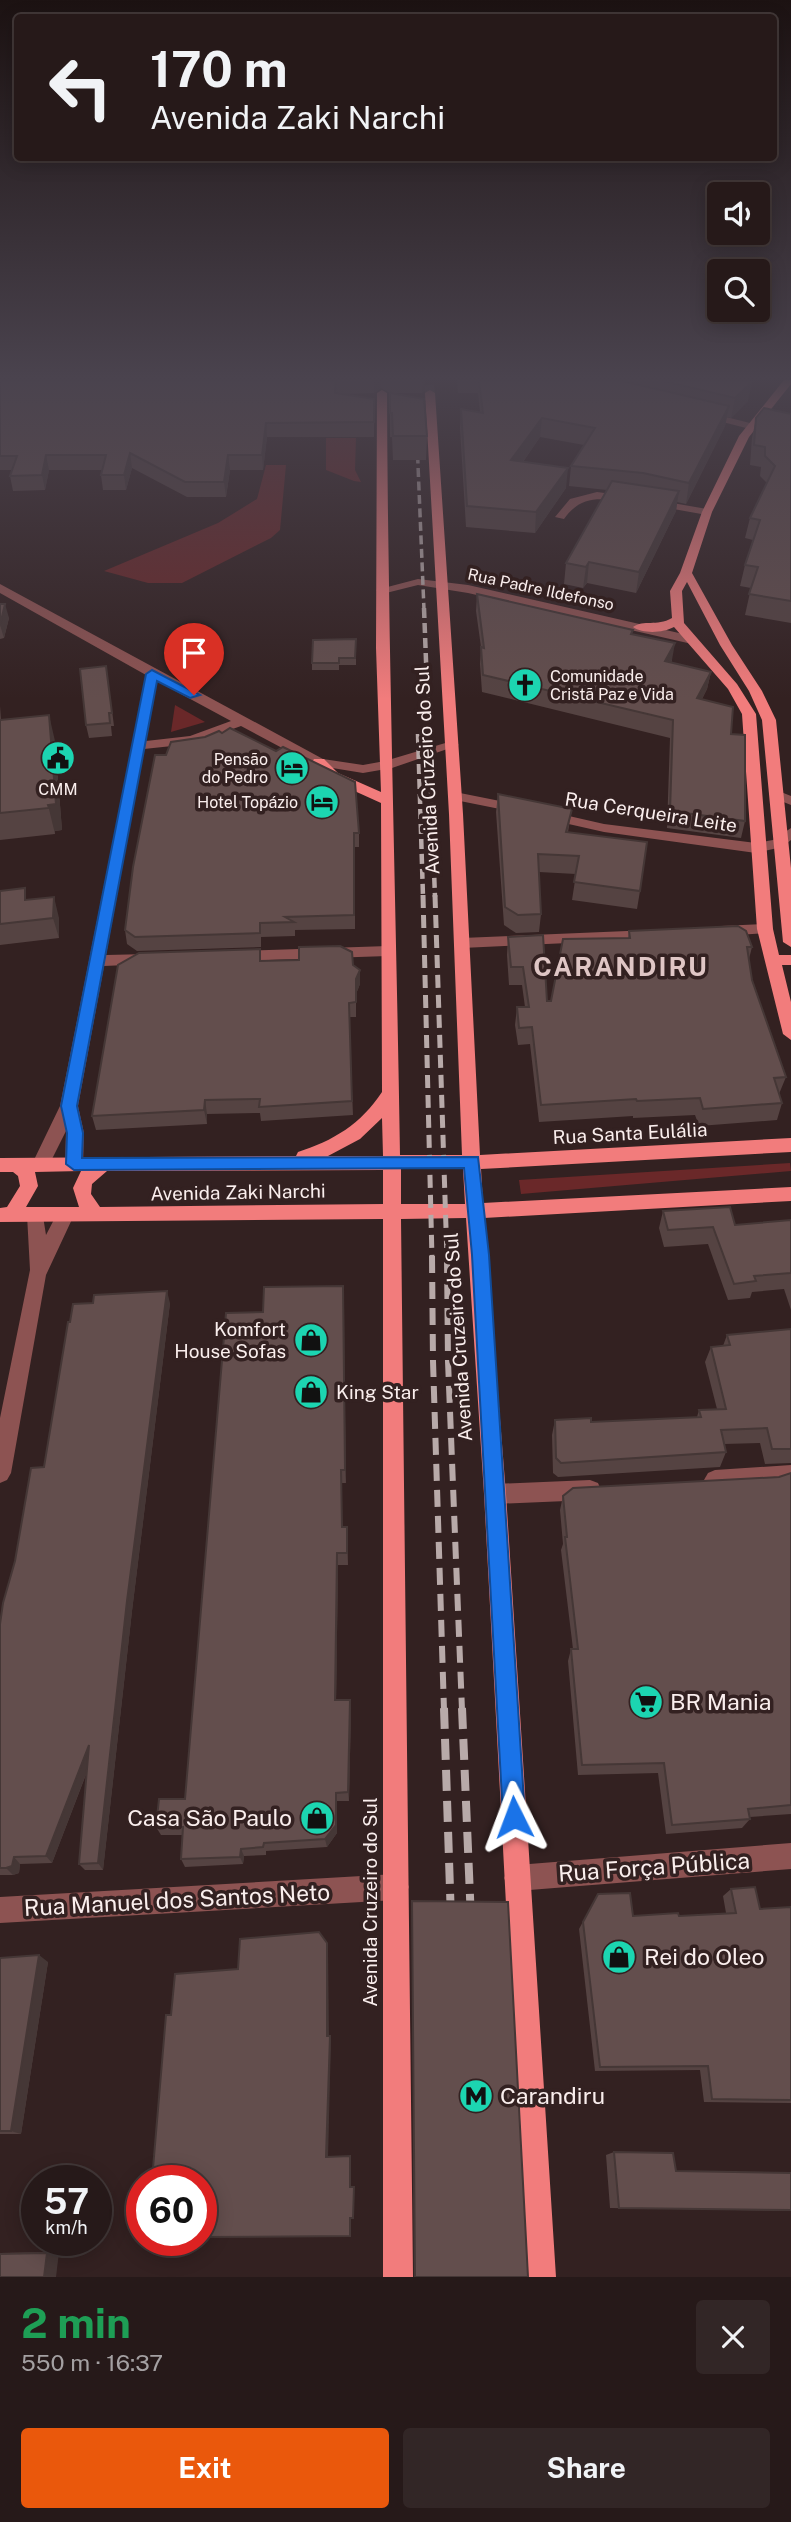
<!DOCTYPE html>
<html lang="en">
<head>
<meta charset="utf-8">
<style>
  body { margin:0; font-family:"Public Sans",sans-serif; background:#322626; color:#f1f3f6; height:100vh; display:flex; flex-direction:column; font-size:26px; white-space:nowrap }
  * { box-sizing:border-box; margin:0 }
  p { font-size:23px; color:#a4a0a2 }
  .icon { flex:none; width:38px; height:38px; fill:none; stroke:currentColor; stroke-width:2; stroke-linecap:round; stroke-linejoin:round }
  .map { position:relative; height:2277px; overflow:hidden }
  .drawer { display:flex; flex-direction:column; background:#261919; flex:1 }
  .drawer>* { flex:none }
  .banner { position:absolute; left:14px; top:14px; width:763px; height:147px; border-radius:7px; box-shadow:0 4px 18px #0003,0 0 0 2px #423838; background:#261919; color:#f1f3f6; overflow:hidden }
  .controls { position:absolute; left:707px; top:182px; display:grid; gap:14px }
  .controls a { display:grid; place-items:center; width:63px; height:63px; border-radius:7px; background:#261919; box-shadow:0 4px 18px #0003,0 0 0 2px #423838; font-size:35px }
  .speed { position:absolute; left:21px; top:2165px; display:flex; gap:14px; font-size:35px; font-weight:700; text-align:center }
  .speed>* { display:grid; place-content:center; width:91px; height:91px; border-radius:50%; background:#261919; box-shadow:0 4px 18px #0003,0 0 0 2px #423838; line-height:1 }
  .speed small { font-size:18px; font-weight:400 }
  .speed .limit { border:10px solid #d22; background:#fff; color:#111 }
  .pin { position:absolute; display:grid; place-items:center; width:60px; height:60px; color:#fff; margin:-72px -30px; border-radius:50% 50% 50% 0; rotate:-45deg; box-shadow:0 0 7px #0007 }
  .pin .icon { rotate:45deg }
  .me { position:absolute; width:77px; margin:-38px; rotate:357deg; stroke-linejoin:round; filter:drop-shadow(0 0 5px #0008) }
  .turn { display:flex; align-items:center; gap:24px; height:147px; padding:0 21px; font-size:32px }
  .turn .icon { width:91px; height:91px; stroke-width:2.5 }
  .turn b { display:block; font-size:49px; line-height:60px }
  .round { display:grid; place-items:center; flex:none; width:74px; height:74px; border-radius:7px; background:#322626 }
  .headline { display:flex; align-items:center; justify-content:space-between; height:119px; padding:0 21px }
  h1 { font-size:42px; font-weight:700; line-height:52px; color:#1e9e55 }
  .action { display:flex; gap:14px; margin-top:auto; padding:14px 21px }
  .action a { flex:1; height:80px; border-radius:7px; background:#ea580c; color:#fff; font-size:28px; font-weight:700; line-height:80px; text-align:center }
  .action a+a { background:#322626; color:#f1f3f6 }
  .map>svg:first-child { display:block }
  .green { fill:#6a2829 }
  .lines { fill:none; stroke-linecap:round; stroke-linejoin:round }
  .major-tunnel { stroke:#514040; stroke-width:10; stroke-dasharray:10 5; stroke-linecap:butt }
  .minor { fill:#8d5352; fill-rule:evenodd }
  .major { fill:#f27c7c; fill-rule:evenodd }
  .rail-far4 { stroke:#b8aaa9; stroke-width:3.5; stroke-dasharray:9 4.5; stroke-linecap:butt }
  .rail-far3 { stroke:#b8aaa9; stroke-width:4.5; stroke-dasharray:10 5; stroke-linecap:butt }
  .rail-far2 { stroke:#b8aaa9; stroke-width:5; stroke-dasharray:13 7; stroke-linecap:butt }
  .rail-far1 { stroke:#b8aaa9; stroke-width:6; stroke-dasharray:17 9; stroke-linecap:butt }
  .rail { stroke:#b8aaa9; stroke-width:8; stroke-dasharray:21 10; stroke-linecap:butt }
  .wall { fill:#554342 }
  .shaded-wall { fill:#453736 }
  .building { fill:#634e4d; stroke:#453736; stroke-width:2 }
  .route { fill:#1a73e8; stroke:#114b97; stroke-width:2 }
  .labels { text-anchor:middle; stroke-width:7; stroke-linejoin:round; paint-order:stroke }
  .far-street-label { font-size:16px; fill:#faeeed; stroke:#332121 }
  .far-poi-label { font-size:16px; fill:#faeeed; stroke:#332121; text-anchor:end }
  .street-label { font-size:19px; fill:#faeeed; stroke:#332121 }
  .poi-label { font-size:19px; fill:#faeeed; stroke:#332121; text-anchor:end }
  .near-poi-label { font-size:23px; fill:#faeeed; stroke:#332121; text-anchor:start }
  .near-street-label { font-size:23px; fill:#faeeed; stroke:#332121 }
  .district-label { font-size:26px; font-weight:bold; letter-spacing:2px; fill:#dfc6c5; stroke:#332121 }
</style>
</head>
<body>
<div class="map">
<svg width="791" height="2277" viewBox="0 0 791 2277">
  <rect width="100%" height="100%" fill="#332121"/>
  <!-- green -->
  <g class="green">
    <polygon points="326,438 356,438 355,470 361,482 354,481 326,470"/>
    <polygon points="266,465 286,465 280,530 271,538 182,583 148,583 104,571 218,523 257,499"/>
    <polygon points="175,705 205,722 171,732"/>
    <polygon points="790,1163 791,1171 521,1194 519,1180"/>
  </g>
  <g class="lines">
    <!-- major-tunnel -->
    <polyline class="major-tunnel" points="429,385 430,393"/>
    <!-- minor -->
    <g class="minor">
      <polygon points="706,412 754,424 755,426 750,429 703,417 701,415"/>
      <path d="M597 492 627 496 632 499 627 502C600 498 581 495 564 519L555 517 570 499Z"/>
      <polygon points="655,500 707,509 712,512 707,515 651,505 651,501"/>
      <polygon points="418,579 468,585 692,636 698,640 692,644 468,593 418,585 382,594 376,590"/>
      <path d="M0 584 323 759 363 765 385 761 452 741 459 745 392 768 363 773 314 765 241 726 191 744 144 749 106 955 149 954 157 959 149 964 104 966 78 1106 84 1133 83 1164 80 1169H68L65 1164 66 1131 47 1169H35L32 1164 60 1106 146 675 0 593ZM157 681 231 721 190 736 146 741Z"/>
      <polygon points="776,790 791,796 791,805 771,797 771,791"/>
      <polygon points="455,792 520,805 527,809 520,813 450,799 448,796"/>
      <polygon points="547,811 604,824 756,843 773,840 791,828 791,840 782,847 756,853 604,832 542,818 540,815"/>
      <polygon points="765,924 770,925 773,929 770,933 721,936 713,931 721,926"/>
      <polygon points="651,930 659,935 656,939 462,948 454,943 462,938"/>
      <polygon points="388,946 396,951 388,956 236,961 228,956 236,951"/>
      <polygon points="36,1208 42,1210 46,1235 59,1210 65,1208 71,1210 74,1215 46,1275 11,1473 7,1480 0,1483 0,1418 30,1270 27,1215 30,1210"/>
      <polygon points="791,1465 791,1485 715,1490 708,1487 704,1480 708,1473 715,1470"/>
      <polygon points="590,1480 598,1483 601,1490 598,1497 590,1500 495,1504 487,1501 484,1494 487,1487 495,1484"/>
      <polygon points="791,1843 791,1869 517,1891 508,1887 504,1878 508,1869 517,1865"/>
      <polygon points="396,1874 405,1878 409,1887 405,1896 396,1900 0,1923 0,1897"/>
    </g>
    <!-- major -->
    <g class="major">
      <path d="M784 380H791V384L749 437 712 512 692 573 732 645 762 691 776 720 791 868V947L783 942 762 720 749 691 720 645 687 582 682 591 684 623 737 684 756 714 773 929 779 955H791V965H782L791 1002V1040L783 1034 757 929 742 714 728 689 674 627C663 633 643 634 633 627 644 619 656 627 672 618L670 591 680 573 702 512 739 436Z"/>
      <path d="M382 390 387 393C388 647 396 901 400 1155H462L449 814 425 393 430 390 435 393 463 814 480 1155 791 1138V1152L481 1169 483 1203 791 1187V1201L484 1218 506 1494 556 2277H526L484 1494 466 1218 401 1219 413 2277H383V1219L0 1222V1208L7 1207 20 1186 18 1176 13 1172H0V1158L296 1156 298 1152C333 1141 361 1124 382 1092L381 803 328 779 312 762 314 759H324L338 773 381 792 376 648 377 393ZM382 1118 383 1156H328L360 1139ZM401 1169H463L465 1204H401ZM383 1170V1204L100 1207 91 1194 92 1184 107 1171ZM81 1171 73 1188 79 1207H26L38 1186 35 1172Z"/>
    </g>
    <!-- rail-far4 -->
    <polyline class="rail-far4" points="417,441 424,610"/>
    <!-- rail-far3 -->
    <g class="rail-far3">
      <polyline points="424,608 435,897"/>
      <polyline points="418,734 423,897"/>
    </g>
    <!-- rail-far2 -->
    <g class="rail-far2">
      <polyline points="423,895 432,1258"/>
      <polyline points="435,895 447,1258"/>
    </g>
    <!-- rail-far1 -->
    <g class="rail-far1">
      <polyline points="432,1256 433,1361 444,1710"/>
      <polyline points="447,1256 448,1361 462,1710"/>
    </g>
    <!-- rail -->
    <g class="rail">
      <polyline points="444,1708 451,1920"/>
      <polyline points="462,1708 471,1920"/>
    </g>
  </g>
  <!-- wall -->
  <g class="wall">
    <polygon points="0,380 425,380 425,390 422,393 392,393 427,436 426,460 393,460 392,437 390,437 390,393 381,388 374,393 340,394 374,399 374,437 267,437 263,470 230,470 226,497 187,497 132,468 126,490 103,490 101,475 102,470 49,470 45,490 13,491 10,476 12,470 0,470"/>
    <polygon points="457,380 744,380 748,401 731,418 727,417 725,426 686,504 677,502 676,511 636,593 587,583 583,588 564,584 566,563 607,490 569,486 571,466 584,445 540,437 523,462 566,488 535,533 466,527 460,428 461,409 480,412 478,393 458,393"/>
    <polygon points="791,414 791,623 745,615 751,588 740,586 745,565 753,540 745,538 750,518 767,483 760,476 761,467 750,465 752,438 756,418"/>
    <polygon points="477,594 633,630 632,634 672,660 671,663 711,672 707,689 702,699 731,734 745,821 741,838 667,828 670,738 482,692 480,664 481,647 476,611"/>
    <polygon points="0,604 9,618 4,638 0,639"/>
    <polygon points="356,639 356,665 339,665 339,670 312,670 312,663"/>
    <polygon points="108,679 114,726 111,726 112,736 89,738 86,725"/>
    <polygon points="0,706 1,720 55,741 62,830 55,831 55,834 0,840"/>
    <polygon points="166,755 359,833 359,847 355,847 355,929 295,930 295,936 261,937 261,947 137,951 127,944 125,930"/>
    <polygon points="498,794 572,809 568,832 640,891 637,909 572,900 576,874 539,872 541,914 539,932 516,933 504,925 496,812"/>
    <polygon points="0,891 29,900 59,918 59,938 0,945"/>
    <polygon points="629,931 752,947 749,959 752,980 786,1077 779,1094 782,1103 777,1120 699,1126 695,1115 633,1118 633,1116 539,1122 530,1044 518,1045 515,1025 517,1007 525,1007 522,985 509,985 507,955 508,937 547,1001 551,1001 628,938"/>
    <polygon points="261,961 353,965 360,984 356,994 356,1017 349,1017 353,1115 261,1121 260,1113 207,1114 207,1124 96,1130 92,1116"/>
    <polygon points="663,1211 735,1225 791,1220 791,1310 784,1289 752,1292 750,1298 728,1300 708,1244 664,1247 659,1228"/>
    <polygon points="343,1286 346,1483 342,1483 342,1527 347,1527 348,1565 338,1565 336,1700 350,1700 351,1710 349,1801 337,1801 337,1833 327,1847 266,1851 266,1855 244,1856 243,1864 185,1867 181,1859 183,1835 161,1835 156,1827 185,1799 263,1312"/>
    <polygon points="93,1303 170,1303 132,1611 103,1870 85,1870 79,1864 87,1772 52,1863 20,1864 19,1873 13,1875 0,1875 0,1624 44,1467 70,1322"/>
    <polygon points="791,1329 791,1463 765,1464 760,1443 724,1444 726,1452 720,1467 558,1477 553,1473 552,1435 555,1420 591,1422 697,1417 699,1410 717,1409 705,1362 711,1347 723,1346 727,1335"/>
    <polygon points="791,1473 791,1814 750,1817 750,1819 742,1828 666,1834 658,1773 578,1775 568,1661 571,1649 573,1649 561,1550 563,1544 560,1510 563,1496 779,1477"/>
    <polygon points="731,1889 760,1909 791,1907 791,2103 704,2102 700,2070 595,2071 579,1929 594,1901 633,1916 679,1916 726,1913 723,1896"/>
    <polygon points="412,1901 528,2277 414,2277"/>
    <polygon points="0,1958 48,1962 21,2134 0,2134"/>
    <polygon points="614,2152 676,2171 791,2173 791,2211 610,2208 606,2155"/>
    <polygon points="59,2252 0,2277 0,2253"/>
  </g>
  <!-- shaded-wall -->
  <g class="shaded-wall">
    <polygon points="374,380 381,380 381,388 374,393"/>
    <polygon points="423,380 425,380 425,390 422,393"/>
    <polygon points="752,382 748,401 731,418 735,398"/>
    <polygon points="729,406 725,426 686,504 689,483"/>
    <polygon points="542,418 540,437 510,480 511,460"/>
    <polygon points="266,423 267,437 263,470 262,455"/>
    <polygon points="130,453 132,468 126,490 124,475"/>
    <polygon points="46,455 49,470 45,490 42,475"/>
    <polygon points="228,455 230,470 226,497 224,482"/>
    <polygon points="568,468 566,488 535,533 536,512"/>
    <polygon points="679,491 676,511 636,593 639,572"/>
    <polygon points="589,562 587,583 583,588 586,567"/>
    <polygon points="5,604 9,618 4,638 0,625"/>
    <polygon points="675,643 672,660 662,679 665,661"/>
    <polygon points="711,672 707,689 694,715 697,698"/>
    <polygon points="49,715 55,741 62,830 55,831 55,834 48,805"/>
    <polygon points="54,897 59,918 59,938 53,918"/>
    <polygon points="360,970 360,984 356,994 356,1017 356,979"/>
    <polygon points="205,1100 207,1114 207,1124 204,1110"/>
    <polygon points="343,1286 344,1301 346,1483 345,1470"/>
    <polygon points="167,1291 170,1303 132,1611 103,1870 98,1863 127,1601"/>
    <polygon points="337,1553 338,1565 336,1710 335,1700"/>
    <polygon points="350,1700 351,1710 349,1801 348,1792"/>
    <polygon points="89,1745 94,1753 52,1863 46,1856"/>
    <polygon points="336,1793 337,1801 337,1833 327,1847 325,1839"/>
    <polygon points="241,1849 244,1856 243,1864 240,1857"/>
    <polygon points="14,1857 20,1864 19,1873 13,1875 6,1868"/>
    <polygon points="327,1943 328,1949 329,2040 327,2036"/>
    <polygon points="39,1955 48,1962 21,2134 11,2131"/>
    <polygon points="330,2036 331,2040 328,2158 326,2157"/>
    <polygon points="59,2252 56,2277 44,2277 47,2253"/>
  </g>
  <!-- building -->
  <g class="building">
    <polygon points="0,380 336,380 335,393 374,399 374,422 266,423 262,455 228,455 224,482 185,482 130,453 124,475 101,475 106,455 46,455 42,475 10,476 17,456 0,456"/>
    <polygon points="479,380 618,380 729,406 689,483 643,473 571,466 595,428 542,418 511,460 568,468 536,512 467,506 461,409 483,413"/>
    <polygon points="659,380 744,380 752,382 735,398"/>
    <polygon points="390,393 424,399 427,436 393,436 392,413 390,413"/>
    <polygon points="764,408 791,414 791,601 749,594 758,567 745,565 760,520 750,518 775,466 765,456 765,447 754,445 756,418"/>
    <polygon points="612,481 679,491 639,572 589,562 586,567 566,563"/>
    <polygon points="477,594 633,630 631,634 675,643 665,661 711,672 697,698 733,707 731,734 745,735 745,821 670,811 673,720 483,675 481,647 484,648"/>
    <polygon points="0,604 5,604 0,625"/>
    <polygon points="356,639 355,658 339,658 339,663 312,663 313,640"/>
    <polygon points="106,666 112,713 109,713 110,723 86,725 80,669"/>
    <polygon points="49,715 56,804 48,805 49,808 0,813 0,720"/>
    <polygon points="230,728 276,751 283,747 355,782 359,833 354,833 354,915 285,917 294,922 260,923 260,933 135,937 125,930 133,867 155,755 166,755 171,742 205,737 219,731 222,733"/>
    <polygon points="498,794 572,809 566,832 647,842 640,891 574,882 579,856 538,854 541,914 518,915 505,907"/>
    <polygon points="25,888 25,900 54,897 53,918 0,924 0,891"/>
    <polygon points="738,926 746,931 752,947 747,947 752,980 786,1077 774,1078 782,1103 703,1109 700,1098 637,1101 636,1099 541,1105 532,1027 519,1028 517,1007 529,1007 523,967 511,967 508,937 543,935 547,1001 551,1001 563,939 630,938 629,931"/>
    <polygon points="340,946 352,952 353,965 360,970 356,979 356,1002 349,1003 352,1101 259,1107 260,1099 205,1100 204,1110 92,1116 118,965 139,953 260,949 260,961 299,960 299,947"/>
    <polygon points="730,1207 735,1225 791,1220 791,1273 754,1276 756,1281 734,1284 713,1227 668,1230 663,1211"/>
    <polygon points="343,1286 345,1470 341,1470 342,1527 347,1527 347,1553 337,1553 335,1700 350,1700 348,1792 336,1793 336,1825 325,1839 264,1843 263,1847 241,1849 240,1857 181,1859 183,1827 156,1827 159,1799 185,1799 226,1313 263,1312 264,1287"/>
    <polygon points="167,1291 127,1601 98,1863 79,1864 89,1745 46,1856 14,1857 12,1866 6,1868 0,1868 0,1624 3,1603 15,1561 31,1468 44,1467 68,1322 70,1322 73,1304 93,1303 94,1295"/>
    <polygon points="791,1329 791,1449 772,1449 767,1428 721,1430 726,1452 561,1463 556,1458 555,1420 591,1418 591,1422 701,1417 699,1410 726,1409 711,1347 730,1345 727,1335"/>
    <polygon points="791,1473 791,1805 748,1809 750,1819 672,1825 664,1763 582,1765 571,1649 578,1649 565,1537 567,1537 563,1496 573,1488 779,1477"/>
    <polygon points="755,1887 760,1909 791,1907 791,2100 712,2099 708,2066 600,2067 583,1922 598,1894 630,1893 633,1916 678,1913 679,1916 736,1913 731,1889"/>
    <polygon points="412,1901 508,1902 528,2277 415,2277"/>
    <polygon points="319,1932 327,1943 327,2036 330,2036 326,2157 350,2156 350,2187 354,2187 353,2218 350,2218 350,2236 201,2237 201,2180 152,2180 166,2015 171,2015 175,1974 238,1969 240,1939"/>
    <polygon points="39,1955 11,2131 0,2131 0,1958"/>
    <polygon points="614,2152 673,2153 676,2171 791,2173 791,2210 619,2208"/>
    <polygon points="47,2253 44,2277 0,2277 0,2254"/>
  </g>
  <!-- sky -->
  <linearGradient id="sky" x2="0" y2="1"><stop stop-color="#1c1212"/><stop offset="0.54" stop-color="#4a434e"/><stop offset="1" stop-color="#4a434e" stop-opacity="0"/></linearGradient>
  <rect width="791" height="699" fill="url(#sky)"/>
  <!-- route -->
  <polygon class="route" points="152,670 200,695 190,698 157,681 77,1106 83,1133 82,1158 478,1157 489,1255 525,1817 522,1825 514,1828 506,1825 503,1817 472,1255 464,1168 74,1170 66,1164 67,1133 61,1106 146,674"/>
  <!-- icons -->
  <defs>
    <g id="church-disc" transform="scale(1.75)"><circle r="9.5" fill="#1cd5b1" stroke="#332121"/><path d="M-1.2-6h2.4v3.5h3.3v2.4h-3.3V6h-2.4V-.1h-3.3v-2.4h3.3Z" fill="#111"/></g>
    <g id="civic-disc" transform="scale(1.75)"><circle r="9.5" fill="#1cd5b1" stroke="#332121"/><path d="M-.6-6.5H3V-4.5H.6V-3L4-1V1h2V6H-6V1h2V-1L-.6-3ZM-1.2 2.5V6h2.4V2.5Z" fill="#111"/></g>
    <g id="hotel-disc" transform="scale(1.75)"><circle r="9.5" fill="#1cd5b1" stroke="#332121"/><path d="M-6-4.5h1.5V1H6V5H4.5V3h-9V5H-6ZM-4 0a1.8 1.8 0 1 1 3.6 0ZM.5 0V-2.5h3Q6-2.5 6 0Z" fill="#111"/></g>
    <g id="shop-disc" transform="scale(1.75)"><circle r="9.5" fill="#1cd5b1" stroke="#332121"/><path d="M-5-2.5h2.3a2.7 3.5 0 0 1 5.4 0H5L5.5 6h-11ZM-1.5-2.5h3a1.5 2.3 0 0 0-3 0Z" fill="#111"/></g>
    <g id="supermarket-disc" transform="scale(1.75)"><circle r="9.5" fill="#1cd5b1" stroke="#332121"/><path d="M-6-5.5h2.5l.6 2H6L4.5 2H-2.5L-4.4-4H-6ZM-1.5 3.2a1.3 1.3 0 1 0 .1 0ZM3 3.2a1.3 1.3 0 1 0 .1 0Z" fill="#111"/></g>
    <g id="metro-disc" transform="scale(1.75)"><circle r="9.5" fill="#1cd5b1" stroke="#332121"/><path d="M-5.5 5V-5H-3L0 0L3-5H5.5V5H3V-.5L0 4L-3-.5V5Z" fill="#111"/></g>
  </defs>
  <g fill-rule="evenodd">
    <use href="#church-disc" x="525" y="685"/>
    <use href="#civic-disc" x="58" y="758"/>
    <use href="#hotel-disc" x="292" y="768"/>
    <use href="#hotel-disc" x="322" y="802"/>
    <use href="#shop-disc" x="311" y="1340"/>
    <use href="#shop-disc" x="311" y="1392"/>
    <use href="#supermarket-disc" x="646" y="1702"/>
    <use href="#shop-disc" x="317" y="1818"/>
    <use href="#shop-disc" x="619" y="1957"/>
    <use href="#metro-disc" x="476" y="2096"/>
  </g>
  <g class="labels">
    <!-- far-street labels -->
    <g class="far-street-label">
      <text transform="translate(541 589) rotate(12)" y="6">Rua Padre Ildefonso</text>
    </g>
    <!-- far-poi labels -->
    <g class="far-poi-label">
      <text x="550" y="682" text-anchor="start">Comunidade<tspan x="550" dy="18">Cristã Paz e Vida</tspan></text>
      <text x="268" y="765">Pensão<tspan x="268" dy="18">do Pedro</tspan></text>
      <text x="58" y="795" text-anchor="middle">CMM</text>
      <text x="298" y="808">Hotel Topázio</text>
    </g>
    <!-- street labels -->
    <g class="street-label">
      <text transform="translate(427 770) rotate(-93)" y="7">Avenida Cruzeiro do Sul</text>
      <text transform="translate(651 812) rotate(9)" y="7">Rua Cerqueira Leite</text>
      <text transform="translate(630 1133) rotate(-3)" y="7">Rua Santa Eulália</text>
      <text transform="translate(238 1192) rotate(-1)" y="7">Avenida Zaki Narchi</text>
      <text transform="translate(458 1337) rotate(-94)" y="7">Avenida Cruzeiro do Sul</text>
      <text transform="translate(370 1902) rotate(-90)" y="7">Avenida Cruzeiro do Sul</text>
    </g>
    <!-- poi labels -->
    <g class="poi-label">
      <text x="286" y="1336">Komfort<tspan x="286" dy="22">House Sofas</tspan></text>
      <text x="336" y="1399" text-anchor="start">King Star</text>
    </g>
    <!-- near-poi labels -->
    <g class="near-poi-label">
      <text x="670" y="1710">BR Mania</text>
      <text x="292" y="1826" text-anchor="end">Casa São Paulo</text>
      <text x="644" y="1965">Rei do Oleo</text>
      <text x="500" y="2104">Carandiru</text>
    </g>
    <!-- near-street labels -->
    <g class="near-street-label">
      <text transform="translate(654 1867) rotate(-4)" y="8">Rua Força Pública</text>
      <text transform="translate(177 1900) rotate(-3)" y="8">Rua Manuel dos Santos Neto</text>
    </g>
    <!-- district labels -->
    <g class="district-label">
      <text x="621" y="976">CARANDIRU</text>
    </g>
  </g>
</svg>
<div class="controls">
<a><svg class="icon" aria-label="sound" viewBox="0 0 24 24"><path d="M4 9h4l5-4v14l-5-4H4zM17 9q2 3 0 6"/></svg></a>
<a><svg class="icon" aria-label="search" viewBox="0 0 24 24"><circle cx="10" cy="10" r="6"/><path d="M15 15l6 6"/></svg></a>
</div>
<div class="speed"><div>57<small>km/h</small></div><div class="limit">60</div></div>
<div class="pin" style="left:194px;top:695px;background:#d93025"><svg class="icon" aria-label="arrive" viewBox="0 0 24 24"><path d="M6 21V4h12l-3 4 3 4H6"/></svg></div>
<svg class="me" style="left:514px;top:1817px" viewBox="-20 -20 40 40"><path d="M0-17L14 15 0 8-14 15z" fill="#1a73e8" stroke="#fff" stroke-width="4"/></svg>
<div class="banner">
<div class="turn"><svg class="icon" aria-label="left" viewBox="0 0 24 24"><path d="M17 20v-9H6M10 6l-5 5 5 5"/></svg><div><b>170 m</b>Avenida Zaki Narchi</div></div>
</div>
</div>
<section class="drawer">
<div class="headline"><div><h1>2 min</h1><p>550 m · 16:37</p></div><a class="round"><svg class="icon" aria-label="close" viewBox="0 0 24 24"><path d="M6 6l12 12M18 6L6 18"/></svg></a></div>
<div class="action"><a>Exit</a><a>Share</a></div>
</section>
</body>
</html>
